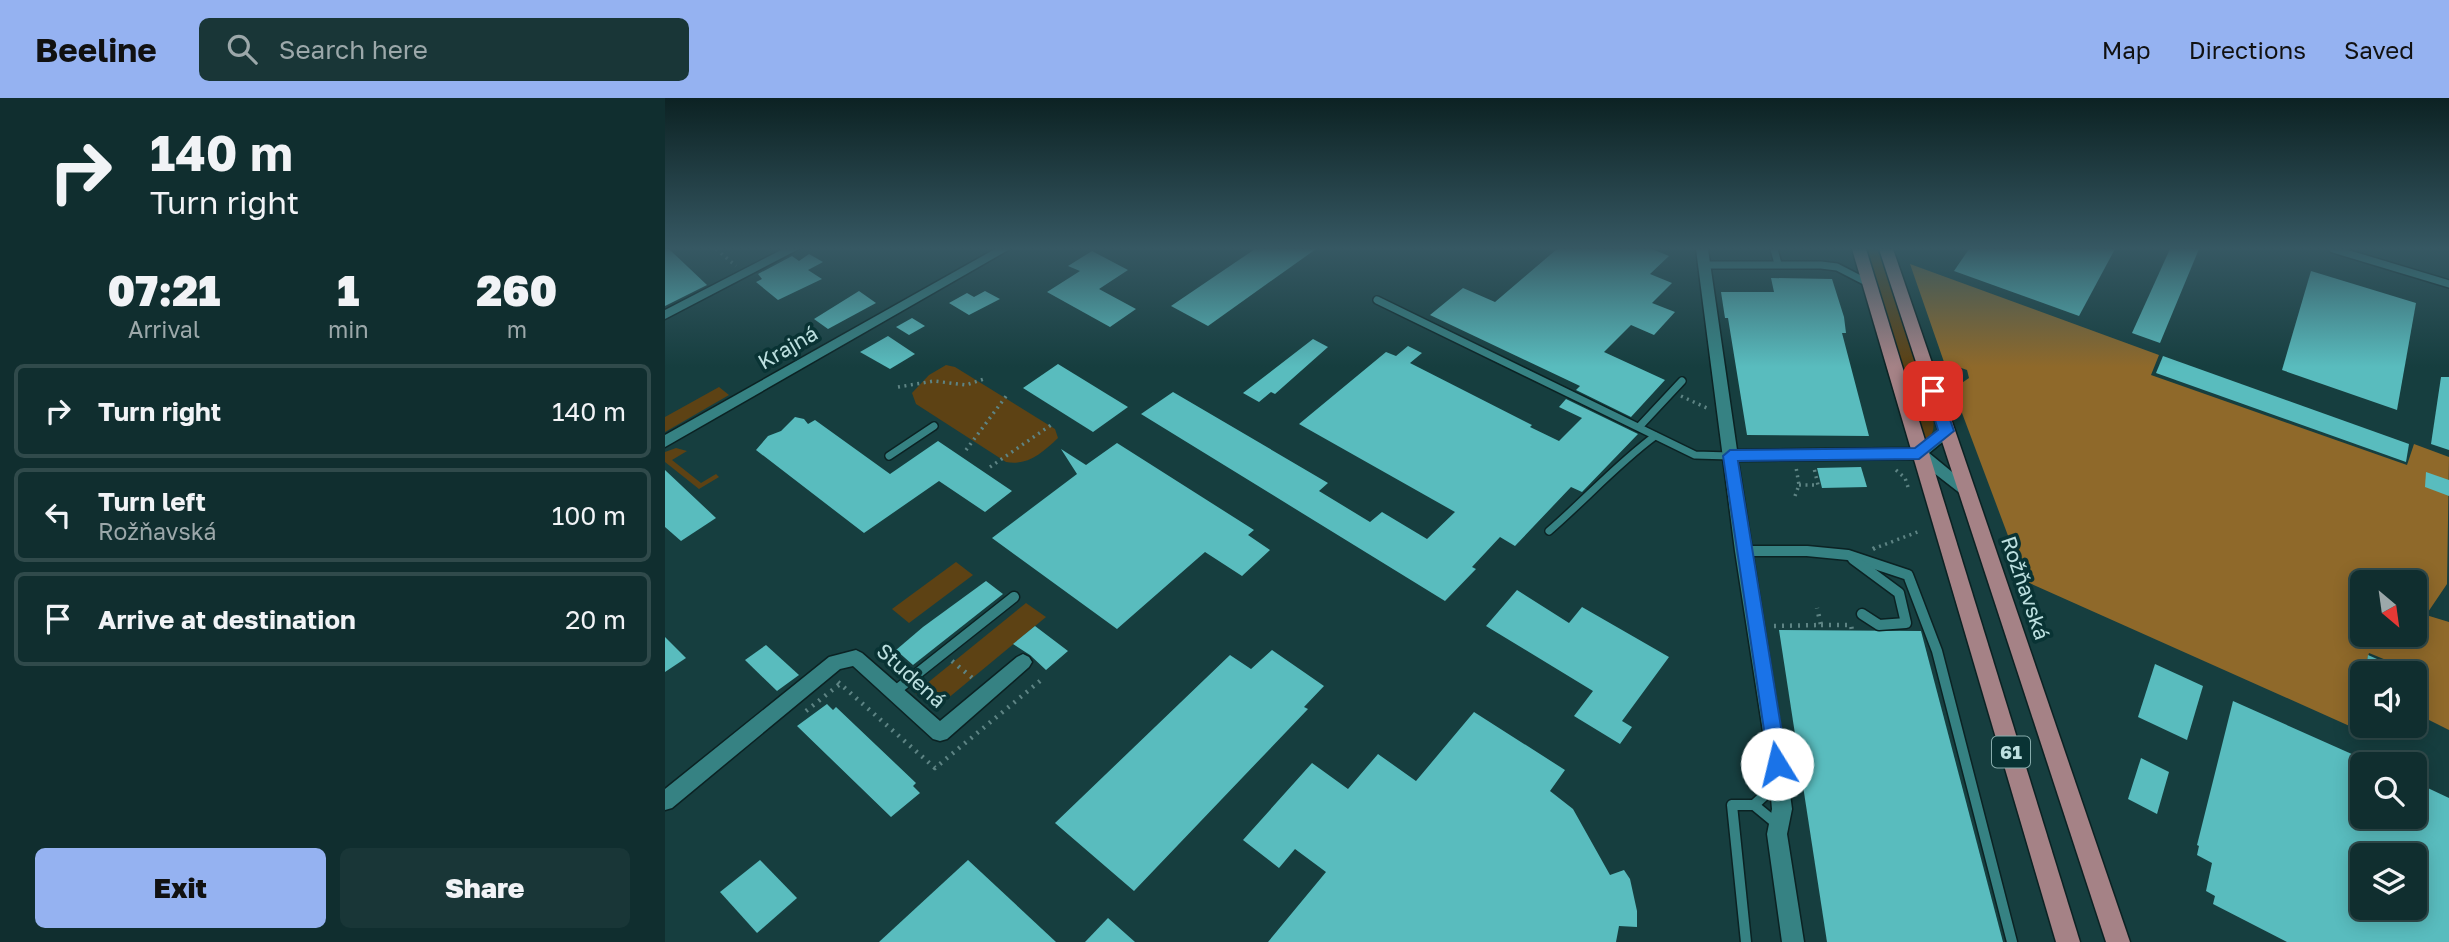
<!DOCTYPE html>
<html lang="en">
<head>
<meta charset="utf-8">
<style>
  body { margin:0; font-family:"Golos Text",sans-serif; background:#193637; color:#f1f3f6; height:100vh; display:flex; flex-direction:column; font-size:26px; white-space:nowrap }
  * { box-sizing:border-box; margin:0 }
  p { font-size:23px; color:#9ca8aa }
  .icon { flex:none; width:38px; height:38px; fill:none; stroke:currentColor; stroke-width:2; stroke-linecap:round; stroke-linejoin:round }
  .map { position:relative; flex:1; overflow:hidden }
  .sheet { display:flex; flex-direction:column; background:#102e2f; width:665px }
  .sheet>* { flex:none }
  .banner { background:#102e2f; color:#f1f3f6; overflow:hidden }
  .needle { width:46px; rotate:151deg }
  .buttons { position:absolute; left:1685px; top:472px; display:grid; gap:14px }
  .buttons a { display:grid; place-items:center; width:77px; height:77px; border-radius:10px; background:#102e2f; box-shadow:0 4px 18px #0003,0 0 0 2px #304a4b; font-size:35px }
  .pin { position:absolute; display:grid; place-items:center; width:60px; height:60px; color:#fff; margin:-30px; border-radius:14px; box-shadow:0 4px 10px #0006 }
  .me { position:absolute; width:77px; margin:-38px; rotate:351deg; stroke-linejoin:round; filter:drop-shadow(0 0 5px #0008) }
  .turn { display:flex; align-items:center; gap:24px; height:147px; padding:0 35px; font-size:32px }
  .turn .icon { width:91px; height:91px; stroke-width:2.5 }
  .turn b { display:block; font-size:49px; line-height:60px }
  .eta { display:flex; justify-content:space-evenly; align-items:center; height:119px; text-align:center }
  .eta b { font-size:42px; font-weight:800; line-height:49px }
  .cta { display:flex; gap:14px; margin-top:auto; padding:14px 35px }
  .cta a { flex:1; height:80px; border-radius:10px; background:#95b2f1; color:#111; font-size:28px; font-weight:800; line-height:80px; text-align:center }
  .cta a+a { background:#193637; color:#f1f3f6 }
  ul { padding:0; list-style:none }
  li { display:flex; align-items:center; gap:21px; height:94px; margin:0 14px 10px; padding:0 21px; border:4px solid #304a4b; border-radius:10px }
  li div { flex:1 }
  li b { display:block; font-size:26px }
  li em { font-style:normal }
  header { display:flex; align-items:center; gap:42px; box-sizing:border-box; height:98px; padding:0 35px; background:#95b2f1; color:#111 }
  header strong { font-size:33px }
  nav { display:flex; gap:38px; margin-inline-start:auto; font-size:24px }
  .search { width:490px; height:63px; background:#193637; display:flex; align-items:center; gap:18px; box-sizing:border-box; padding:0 24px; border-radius:10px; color:#9ca8aa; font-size:26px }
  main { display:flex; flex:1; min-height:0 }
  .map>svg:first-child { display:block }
  .green { fill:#5d4214 }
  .forest { fill:#8f692a; fill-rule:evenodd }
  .building { fill:#59bcbe; fill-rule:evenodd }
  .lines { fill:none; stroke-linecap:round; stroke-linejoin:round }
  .service-far1-casing { stroke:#0b2223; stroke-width:10 }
  .service-casing { stroke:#0b2223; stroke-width:13 }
  .minor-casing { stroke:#0b2223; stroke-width:3 }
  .primary-casing { stroke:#0b2223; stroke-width:3 }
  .path-far1 { stroke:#5e8484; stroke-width:3.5; stroke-dasharray:2 4.5; stroke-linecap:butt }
  .path { stroke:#5e8484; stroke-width:4.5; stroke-dasharray:2 6; stroke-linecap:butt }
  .service-far1 { stroke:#368283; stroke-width:7 }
  .service { stroke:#368283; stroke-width:10 }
  .minor { fill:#368283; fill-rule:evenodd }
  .primary { fill:#a58286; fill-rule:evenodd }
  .route { fill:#1a73e8; stroke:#114b97; stroke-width:2 }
  .labels { text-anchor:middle; stroke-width:7; stroke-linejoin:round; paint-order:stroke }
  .shield { fill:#093334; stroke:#87acac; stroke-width:2 }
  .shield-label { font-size:19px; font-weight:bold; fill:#bde0e0 }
  .street-label { font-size:21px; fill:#bde0e0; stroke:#093334 }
</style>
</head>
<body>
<header>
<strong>Beeline</strong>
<div class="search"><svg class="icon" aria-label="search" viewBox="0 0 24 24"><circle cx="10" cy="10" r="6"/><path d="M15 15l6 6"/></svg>Search here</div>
<nav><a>Map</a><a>Directions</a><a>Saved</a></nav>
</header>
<main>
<section class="sheet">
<div class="banner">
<div class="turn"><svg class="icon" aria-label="right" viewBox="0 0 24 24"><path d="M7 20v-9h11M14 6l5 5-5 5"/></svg><div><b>140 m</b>Turn right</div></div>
</div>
<div class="eta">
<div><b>07:21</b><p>Arrival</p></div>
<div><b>1</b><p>min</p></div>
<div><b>260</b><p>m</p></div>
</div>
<ul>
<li><svg class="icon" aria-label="right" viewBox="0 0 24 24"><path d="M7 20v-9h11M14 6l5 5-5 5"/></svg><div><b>Turn right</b></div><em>140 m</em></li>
<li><svg class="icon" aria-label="left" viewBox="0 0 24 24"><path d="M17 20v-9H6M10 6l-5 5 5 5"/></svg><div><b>Turn left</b><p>Rožňavská</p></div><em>100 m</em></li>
<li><svg class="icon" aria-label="arrive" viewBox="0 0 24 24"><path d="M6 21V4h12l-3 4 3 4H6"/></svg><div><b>Arrive at destination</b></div><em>20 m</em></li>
</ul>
<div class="cta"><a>Exit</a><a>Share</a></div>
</section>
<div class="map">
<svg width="1784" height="844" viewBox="0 0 1784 844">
  <rect width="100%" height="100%" fill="#163e3f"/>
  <!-- green -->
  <g class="green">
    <path d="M1200 151H1214L1267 313C1269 326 1271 335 1260 344Z"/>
    <path d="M281 267 290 269 390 331 393 340C377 355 363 368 341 364L251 306 247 295 264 277Z"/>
    <polygon points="54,289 64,297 0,334 0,319"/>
    <polygon points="11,350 22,353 7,362 36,385 51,376 54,379 34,391 0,364 0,354"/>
    <polygon points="291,464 308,477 244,525 227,511"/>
    <polygon points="361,505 381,519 270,611 250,595"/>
  </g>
  <!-- forest -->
  <path class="forest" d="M1245 166 1494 257 1486 277 1742 367 1749 346 1784 359 1782 486 1761 517 1784 524V632L1750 615V576H1743V571L1704 555 1698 576 1689 630 1360 483 1288 291 1304 280 1302 272 1279 264ZM1698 485H1750V537H1698Z"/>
  <!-- building -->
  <g class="building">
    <polygon points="0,151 4,151 42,187 0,208"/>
    <polygon points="590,151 651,151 543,228 506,208"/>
    <polygon points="892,151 987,151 1004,158 985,176 1007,185 987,205 1010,214 989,237 966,227 939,254 1000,282 966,319 911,292 915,288 765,217 798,190 830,204"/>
    <polygon points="1304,151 1450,151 1414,218 1289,173"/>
    <polygon points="1505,151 1534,151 1495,245 1467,235"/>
    <polygon points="427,153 463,172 434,191 471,211 445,229 382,194 415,173 403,168"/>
    <polygon points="144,156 158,164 143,172 157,181 113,202 91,184 97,181 93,176 127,158 134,163"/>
    <polygon points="1646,173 1751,205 1732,312 1617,272"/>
    <polygon points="1106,180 1167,181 1179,219 1181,235 1177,235 1204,338 1082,337 1063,220 1060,220 1056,194 1109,194"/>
    <polygon points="194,193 211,205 163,231 149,221"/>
    <polygon points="320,193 335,201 304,217 284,205 302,195 309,199"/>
    <polygon points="247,220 260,228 244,237 231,229"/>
    <polygon points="223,238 250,256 225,271 195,254"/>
    <polygon points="648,241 663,249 610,296 606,294 594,304 578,295"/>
    <polygon points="743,248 757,255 745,265 867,327 865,329 894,343 917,320 894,309 901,301 973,336 917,394 906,389 850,448 835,439 807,469 811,471 780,503 476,316 508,294 663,385 654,393 705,424 717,414 762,441 790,414 634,326 721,254 731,258"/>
    <polygon points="1498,258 1744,346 1741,364 1491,275"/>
    <polygon points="393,266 463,309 428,334 358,290"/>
    <polygon points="1776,279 1784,279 1784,352 1766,346"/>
    <polygon points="130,319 139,321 143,326 150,322 225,376 273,343 347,393 320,414 274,383 199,435 91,352 103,338 116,333"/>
    <polygon points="452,345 589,432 583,437 605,452 577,478 540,454 452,531 327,440 412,376 396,351 421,367"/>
    <polygon points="1196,369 1202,389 1157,390 1152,370"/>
    <polygon points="0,372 51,420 16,443 0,429"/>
    <polygon points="1761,374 1784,382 1784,398 1760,389"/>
    <polygon points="321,483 338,496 248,567 231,552 258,529"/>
    <polygon points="852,492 904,525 917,509 1004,559 957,623 967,629 955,646 909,618 928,593 821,528"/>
    <polygon points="370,528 403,553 381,572 365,557 348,546"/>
    <polygon points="1114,532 1256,533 1338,844 1162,844"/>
    <polygon points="0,539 21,560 0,574"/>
    <polygon points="101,547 134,577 112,593 80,562"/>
    <polygon points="607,552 659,588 639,609 643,611 469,793 390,725 565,557 586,571"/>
    <polygon points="1703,557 1721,565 1719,576 1700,576"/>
    <polygon points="1490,566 1538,588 1522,642 1473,619"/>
    <path d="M1568 603 1698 661V719H1750V684L1784 700V844H1622L1548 806 1550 798 1541 793 1547 765 1532 757 1534 748 1532 747ZM1698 758H1750V810H1698Z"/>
    <polygon points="162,606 168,612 171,609 251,685 248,688 255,695 226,719 132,628"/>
    <polygon points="809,614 900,672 885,693 908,711 945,777 959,772 965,781 972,813 972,829 954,828 951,844 603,844 661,774 630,751 614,770 578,742 647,665 683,691 713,656 751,683"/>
    <polygon points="1476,660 1504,674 1492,716 1463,701"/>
    <polygon points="95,762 132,800 92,835 55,794"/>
    <polygon points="303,762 391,844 214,844"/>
    <polygon points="443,820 470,844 420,844"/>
  </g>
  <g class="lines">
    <!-- service-far1 casing -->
    <g class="service-far1-casing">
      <g id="service-far1">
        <polyline points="1109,151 1113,166"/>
        <polyline points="1668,151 1784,186"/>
        <polyline points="1039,167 1156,167 1172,169 1203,185"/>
        <polyline points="712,202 1030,357 1065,358"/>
        <polyline points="974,329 1017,283"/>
        <polyline points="224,358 269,328"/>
        <path d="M884 433C920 402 952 366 990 338"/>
      </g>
    </g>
    <!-- service casing -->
    <g class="service-casing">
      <g id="service">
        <polyline points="1079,453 1142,453 1183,457 1243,477 1272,553 1347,844"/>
        <polyline points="1188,461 1234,495 1241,525 1214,527 1197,516"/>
        <polyline points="229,594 349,499"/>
        <polyline points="1089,707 1112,726"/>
        <polyline points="1081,844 1067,707 1089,707 1103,694 1108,678"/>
      </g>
    </g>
    <!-- minor casing -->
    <g class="minor-casing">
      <g id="minor">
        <polygon points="118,151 134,151 0,221 0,212"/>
        <polygon points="330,151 345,151 0,349 0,337"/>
        <polygon points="1031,151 1043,151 1072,352 1251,350 1281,328 1288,333 1286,337 1264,355 1309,392 1301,398 1296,396 1251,361 1073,363 1121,666 1127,711 1122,736 1139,844 1117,844 1102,736 1107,711 1103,666 1070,453"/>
        <polygon points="191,552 197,555 275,623 352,559 358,556 364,559 367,564 364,569 282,641 275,643 268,641 188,568 175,571 7,710 0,712 0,691 164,559"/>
      </g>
    </g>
    <!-- primary casing -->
    <g class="primary-casing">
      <g id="primary">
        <polygon points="1187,151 1201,151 1415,844 1391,844"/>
        <polygon points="1214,151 1228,151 1465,844 1441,844"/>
      </g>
    </g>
    <!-- path-far1 -->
    <g class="path-far1">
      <polyline points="51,151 71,168"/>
      <polyline points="233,289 269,283 301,287 319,281"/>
      <polyline points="1016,298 1044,311"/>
      <polyline points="301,352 342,297"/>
      <polyline points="325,369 389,325"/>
      <polyline points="1231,372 1240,380 1244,392"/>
      <polyline points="1134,387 1153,387 1149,370"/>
      <polyline points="1130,398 1134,387 1131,369"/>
      <polyline points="1208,451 1255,433"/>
    </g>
    <!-- path -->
    <g class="path">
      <polyline points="1208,451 1211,449"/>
      <polyline points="1156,527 1186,527 1187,533"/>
      <polyline points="1109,528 1156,527 1152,510"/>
      <polyline points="287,563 311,583"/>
      <polyline points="173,584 270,670 375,583"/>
      <polyline points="141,613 175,586"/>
    </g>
    <!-- service-far1 -->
    <use href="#service-far1" class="service-far1"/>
    <!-- service -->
    <use href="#service" class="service"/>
    <!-- minor -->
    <use href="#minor" class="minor"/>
    <!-- primary -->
    <use href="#primary" class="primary"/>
  </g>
  <!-- sky -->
  <linearGradient id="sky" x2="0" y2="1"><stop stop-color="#0c2223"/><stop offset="0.56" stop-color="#365863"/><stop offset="1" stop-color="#365863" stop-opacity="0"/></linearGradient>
  <rect width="1784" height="269" fill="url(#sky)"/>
  <!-- route -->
  <polygon class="route" points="1268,289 1275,293 1289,333 1254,361 1073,363 1122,666 1119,672 1112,674 1105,672 1058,358 1065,352 1250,350 1273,332 1261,293"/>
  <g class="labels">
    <!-- shield labels -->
    <rect class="shield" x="1327" y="638.5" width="38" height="31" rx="5"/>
    <g class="shield-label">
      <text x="1346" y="661">61</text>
    </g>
    <!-- street labels -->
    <g class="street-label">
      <text transform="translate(123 250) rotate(-30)" y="7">Krajná</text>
      <text transform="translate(1360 490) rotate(71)" y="7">Rožňavská</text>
      <text transform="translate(246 578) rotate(42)" y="7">Studená</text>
    </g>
  </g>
</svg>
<div class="buttons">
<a><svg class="needle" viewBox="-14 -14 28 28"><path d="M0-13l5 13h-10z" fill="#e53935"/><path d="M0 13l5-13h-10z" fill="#9ca8aa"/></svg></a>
<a><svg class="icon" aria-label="sound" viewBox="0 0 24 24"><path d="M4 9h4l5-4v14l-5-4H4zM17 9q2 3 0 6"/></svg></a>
<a><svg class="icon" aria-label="search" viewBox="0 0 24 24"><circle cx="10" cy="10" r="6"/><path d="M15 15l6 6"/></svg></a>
<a><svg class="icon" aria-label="layers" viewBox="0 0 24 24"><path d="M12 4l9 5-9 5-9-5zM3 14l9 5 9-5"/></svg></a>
</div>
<div class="pin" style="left:1268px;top:293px;background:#d93025"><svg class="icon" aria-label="arrive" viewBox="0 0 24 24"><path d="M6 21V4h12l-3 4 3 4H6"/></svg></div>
<svg class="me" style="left:1112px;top:666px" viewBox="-20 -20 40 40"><circle r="19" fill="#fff"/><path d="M0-13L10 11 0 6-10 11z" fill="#1a73e8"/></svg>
</div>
</main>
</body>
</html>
